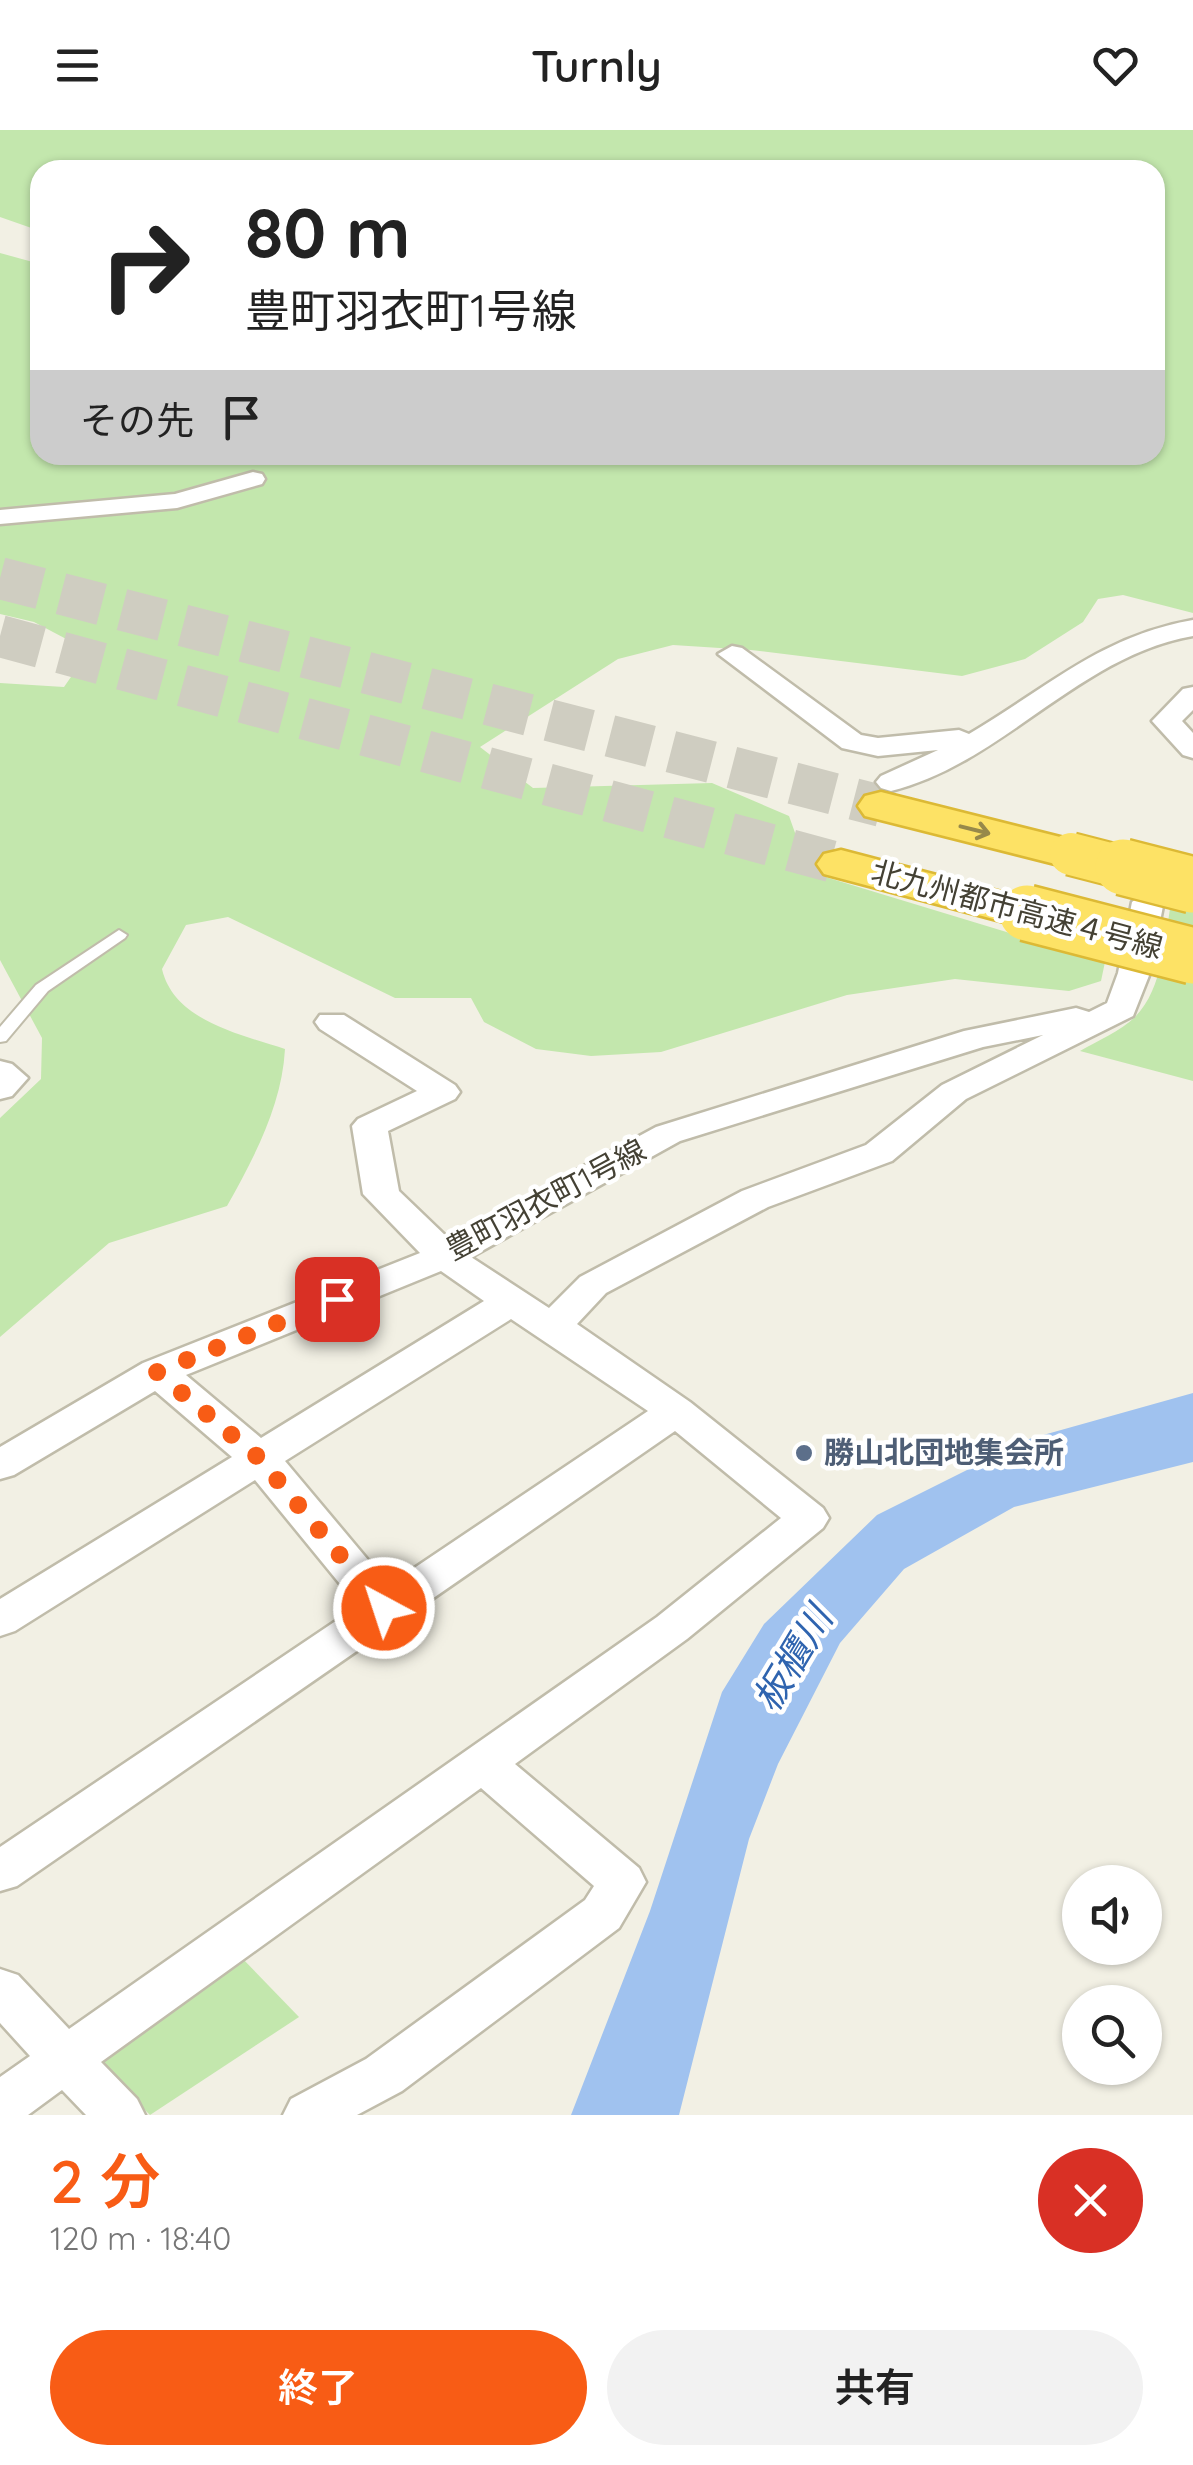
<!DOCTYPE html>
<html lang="ja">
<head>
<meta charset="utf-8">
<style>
  body { margin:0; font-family:Quicksand,"Noto Sans JP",sans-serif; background:#f2f2f2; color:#222; height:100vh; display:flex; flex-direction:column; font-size:38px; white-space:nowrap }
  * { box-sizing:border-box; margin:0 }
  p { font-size:32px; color:#767676 }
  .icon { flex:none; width:55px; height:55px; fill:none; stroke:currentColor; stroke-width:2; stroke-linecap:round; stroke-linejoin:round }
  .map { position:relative; height:1985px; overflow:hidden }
  .details { display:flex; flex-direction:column; background:#fff; flex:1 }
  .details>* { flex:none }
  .hud { position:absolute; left:30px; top:30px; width:1135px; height:305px; border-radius:30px; box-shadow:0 2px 8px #0004; background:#fff; color:#222; overflow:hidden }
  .tools { position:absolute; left:1062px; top:1735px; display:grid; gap:20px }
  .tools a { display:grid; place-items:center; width:100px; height:100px; border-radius:50%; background:#fff; box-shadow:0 2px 8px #0004; font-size:50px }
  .pin { position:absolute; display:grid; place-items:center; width:85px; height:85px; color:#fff; margin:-42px; border-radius:20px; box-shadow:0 5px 15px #0006 }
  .me { position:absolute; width:110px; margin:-55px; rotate:320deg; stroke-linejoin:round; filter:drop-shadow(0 0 8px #0008) }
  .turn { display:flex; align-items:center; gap:35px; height:210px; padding:0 50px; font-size:45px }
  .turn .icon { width:130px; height:130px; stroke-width:2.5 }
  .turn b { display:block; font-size:70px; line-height:85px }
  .then { display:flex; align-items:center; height:95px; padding:0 50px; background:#0003; gap:20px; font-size:38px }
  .round { display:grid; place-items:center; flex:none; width:105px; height:105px; border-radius:52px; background:#f2f2f2 }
  .head { display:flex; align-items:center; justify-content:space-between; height:170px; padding:0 50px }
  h1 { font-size:60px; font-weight:600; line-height:75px; color:#f85c15 }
  .action { display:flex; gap:20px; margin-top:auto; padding:20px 50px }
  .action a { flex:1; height:115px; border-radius:60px; background:#f85c15; color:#fff; font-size:40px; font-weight:600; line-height:115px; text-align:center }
  .action a+a { background:#f2f2f2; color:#222 }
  header { display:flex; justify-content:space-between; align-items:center; height:130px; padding:0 50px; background:#fff; font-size:45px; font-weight:600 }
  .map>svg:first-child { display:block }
  .green { fill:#c3e7ad }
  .water { fill:#a0c2ef }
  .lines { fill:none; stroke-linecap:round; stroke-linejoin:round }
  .motorway-tunnel { stroke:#cfcdc1; stroke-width:42; stroke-dasharray:42 21; stroke-linecap:butt }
  .service-casing { stroke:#c0bcaa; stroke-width:4 }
  .minor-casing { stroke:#c0bcaa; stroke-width:5 }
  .motorway-casing { stroke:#dcb935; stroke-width:5 }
  .service { fill:#fff; fill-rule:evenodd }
  .minor { fill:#fff; fill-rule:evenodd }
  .motorway { fill:#fde265; fill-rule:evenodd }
  .motorway-bridge-far1-casing { stroke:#dcb935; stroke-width:46; stroke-linecap:butt }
  .motorway-bridge-casing { stroke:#dcb935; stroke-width:60; stroke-linecap:butt }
  .motorway-bridge-far1 { stroke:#fde265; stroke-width:42 }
  .motorway-bridge { stroke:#fde265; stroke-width:55 }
  .oneway { stroke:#97894a }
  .route { stroke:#f85c15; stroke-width:18; stroke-dasharray:0 32.4 }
  .service-dot { fill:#5c6f8a; stroke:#fff; stroke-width:4 }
  .labels { text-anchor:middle; stroke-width:9; stroke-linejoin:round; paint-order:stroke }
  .street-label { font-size:30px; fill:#444134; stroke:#fff }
  .service-label { font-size:30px; font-weight:bold; fill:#4e5e75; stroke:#fff; text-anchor:start }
  .near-water-label { font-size:38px; font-style:italic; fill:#2f64af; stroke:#fff }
</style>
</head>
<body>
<header><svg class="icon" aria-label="menu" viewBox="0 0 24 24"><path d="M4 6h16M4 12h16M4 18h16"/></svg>Turnly<svg class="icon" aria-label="heart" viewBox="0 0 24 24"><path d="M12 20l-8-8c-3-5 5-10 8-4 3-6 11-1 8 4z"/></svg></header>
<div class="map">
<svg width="1193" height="1985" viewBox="0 0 1193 1985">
  <rect width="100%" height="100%" fill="#f2f0e4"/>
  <!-- green -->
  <g class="green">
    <path d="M0 0H1193V483L1123 465 1098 469 1083 492 1025 529 962 546 751 520 673 515 618 529 480 617 533 658 712 653 789 686 809 742 1105 832 1101 851 1069 861 955 849 847 865 661 922 591 926 536 919 484 892 471 868H395L228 787 186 795 162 839C174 891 240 904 285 919 282 975 254 1028 227 1076L109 1113 0 1207V988L41 949 42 908 0 830V553L64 557 89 521 34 492 0 484V123L40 134V325H1155V40H40V101L0 87Z"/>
    <path d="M1193 758V951L1080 921C1097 911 1121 901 1135 887 1164 858 1165 805 1172 766Z"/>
    <polygon points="241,1827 299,1887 150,1985 95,1931"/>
  </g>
  <!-- water -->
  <polygon class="water" points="1193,1263 1193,1332 1014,1377 904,1439 840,1513 778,1634 749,1709 679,1985 571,1985 650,1781 722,1562 764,1494 877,1385 1029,1309"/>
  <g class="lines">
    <!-- motorway-tunnel -->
    <g class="motorway-tunnel">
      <polyline points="0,448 881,676"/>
      <polyline points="0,506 841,734"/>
    </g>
    <!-- service casing -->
    <g class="service-casing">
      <polygon id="service" points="119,800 127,805 125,808 48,861 6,911 0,912 0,897 36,855"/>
    </g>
    <!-- minor casing -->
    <g class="minor-casing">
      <g id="minor">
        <polygon points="253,342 262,344 265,349 262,354 177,378 0,394 0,380 175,364"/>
        <path d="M1193 490V506C1078 526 1003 633 891 661L881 658 876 652 881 646 938 620 878 626 842 618 718 524 732 516 742 518 861 605 878 608 959 600 969 604C1047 558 1101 506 1193 490Z"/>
        <polygon points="1193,557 1193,580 1182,591 1193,603 1193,628 1183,625 1152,591 1183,559"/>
        <path d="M1188 736 1193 737V756L1163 776 1150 843 1133 886 966 969 892 1031 768 1077 606 1163 577 1194 690 1272 823 1378 829 1388 823 1398 687 1509 515 1634 639 1738 646 1752 619 1798 402 1961 357 1985H283L291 1969 366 1929 585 1770 594 1756 481 1658 101 1932 137 1969 145 1985H86L62 1960 28 1985H0V1947L30 1926 0 1893V1839L18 1845 69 1899 657 1487 781 1388 675 1301 17 1756 0 1761V1717L358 1476 255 1350 15 1501 0 1506V1469L232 1327 155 1261 14 1345 0 1349V1317L143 1233 420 1123 363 1064 352 996 358 989 417 961 320 899 315 892 320 885H344L455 955 460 962 455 969 388 1001 399 1061 449 1109 656 997 964 901 1076 878 1089 882 1107 873 1118 843 1132 772 1177 738ZM1043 905 942 955 866 1015 742 1061 580 1147 549 1178 471 1127 680 1011 983 917ZM441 1141 484 1171 261 1308 186 1245ZM511 1189 648 1281 389 1455 285 1331Z"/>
        <polygon points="0,931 12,934 28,948 12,966 0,969"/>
      </g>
    </g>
    <!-- motorway casing -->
    <g class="motorway-casing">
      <g id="motorway">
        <polygon points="881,662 1088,714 1095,724 1088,734 1071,738 865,686 858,676 865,666"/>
        <polygon points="841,720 1044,773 1052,783 1044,793 1027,798 824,744 817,734 824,724"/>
      </g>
    </g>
    <!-- service -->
    <use href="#service" class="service"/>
    <!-- minor -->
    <use href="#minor" class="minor"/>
    <!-- motorway -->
    <use href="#motorway" class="motorway"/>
    <!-- motorway-bridge-far1 casing -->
    <g class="motorway-bridge-far1-casing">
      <polyline id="motorway-bridge-far1" points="1071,724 1133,740"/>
    </g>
    <!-- motorway-bridge casing -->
    <g class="motorway-bridge-casing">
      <g id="motorway-bridge">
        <polyline points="1123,737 1193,755"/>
        <polyline points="1027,783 1193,826"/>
      </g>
    </g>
    <!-- motorway-bridge-far1 -->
    <use href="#motorway-bridge-far1" class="motorway-bridge-far1"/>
    <!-- motorway-bridge -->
    <use href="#motorway-bridge" class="motorway-bridge"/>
  </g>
  <!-- one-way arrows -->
  <defs><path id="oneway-shaft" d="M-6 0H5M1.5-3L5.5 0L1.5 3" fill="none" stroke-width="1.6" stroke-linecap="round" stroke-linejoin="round" transform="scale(2.5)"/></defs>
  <use class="oneway" href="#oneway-shaft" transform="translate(975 700) rotate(14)"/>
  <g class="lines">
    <!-- route -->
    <polyline class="route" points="337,1169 157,1242 259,1328 384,1478"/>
  </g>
  <!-- markers -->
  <circle class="service-dot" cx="804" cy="1323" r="10"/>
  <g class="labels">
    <!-- street labels -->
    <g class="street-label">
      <text transform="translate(1017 780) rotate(15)" y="10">北九州都市高速４号線</text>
      <text transform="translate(546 1070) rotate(-28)" y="10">豊町羽衣町1号線</text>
    </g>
    <!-- service labels -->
    <g class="service-label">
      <text x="824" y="1333">勝山北団地集会所</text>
    </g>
    <!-- near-water labels -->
    <g class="near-water-label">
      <text transform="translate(793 1529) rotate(-59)" y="13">板櫃川</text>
    </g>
  </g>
</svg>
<div class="tools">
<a><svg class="icon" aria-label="sound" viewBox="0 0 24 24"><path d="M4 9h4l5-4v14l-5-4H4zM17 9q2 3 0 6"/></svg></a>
<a><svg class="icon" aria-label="search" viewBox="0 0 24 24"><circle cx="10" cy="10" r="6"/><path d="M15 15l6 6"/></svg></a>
</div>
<div class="pin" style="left:337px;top:1169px;background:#d93025"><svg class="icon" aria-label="arrive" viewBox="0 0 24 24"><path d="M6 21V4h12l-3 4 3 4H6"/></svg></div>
<svg class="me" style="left:384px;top:1478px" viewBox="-20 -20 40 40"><circle r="17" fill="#f85c15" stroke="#fff" stroke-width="3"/><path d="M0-11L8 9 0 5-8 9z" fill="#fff"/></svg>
<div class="hud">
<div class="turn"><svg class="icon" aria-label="right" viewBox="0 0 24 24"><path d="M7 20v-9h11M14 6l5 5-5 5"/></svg><div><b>80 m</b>豊町羽衣町1号線</div></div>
<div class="then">その先<svg class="icon" aria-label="arrive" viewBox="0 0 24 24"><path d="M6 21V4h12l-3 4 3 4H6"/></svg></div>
</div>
</div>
<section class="details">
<div class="head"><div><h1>2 分</h1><p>120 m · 18:40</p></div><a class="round" style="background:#d93025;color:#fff"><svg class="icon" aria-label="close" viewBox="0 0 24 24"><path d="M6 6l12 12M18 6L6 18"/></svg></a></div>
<div class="action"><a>終了</a><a>共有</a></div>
</section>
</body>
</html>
